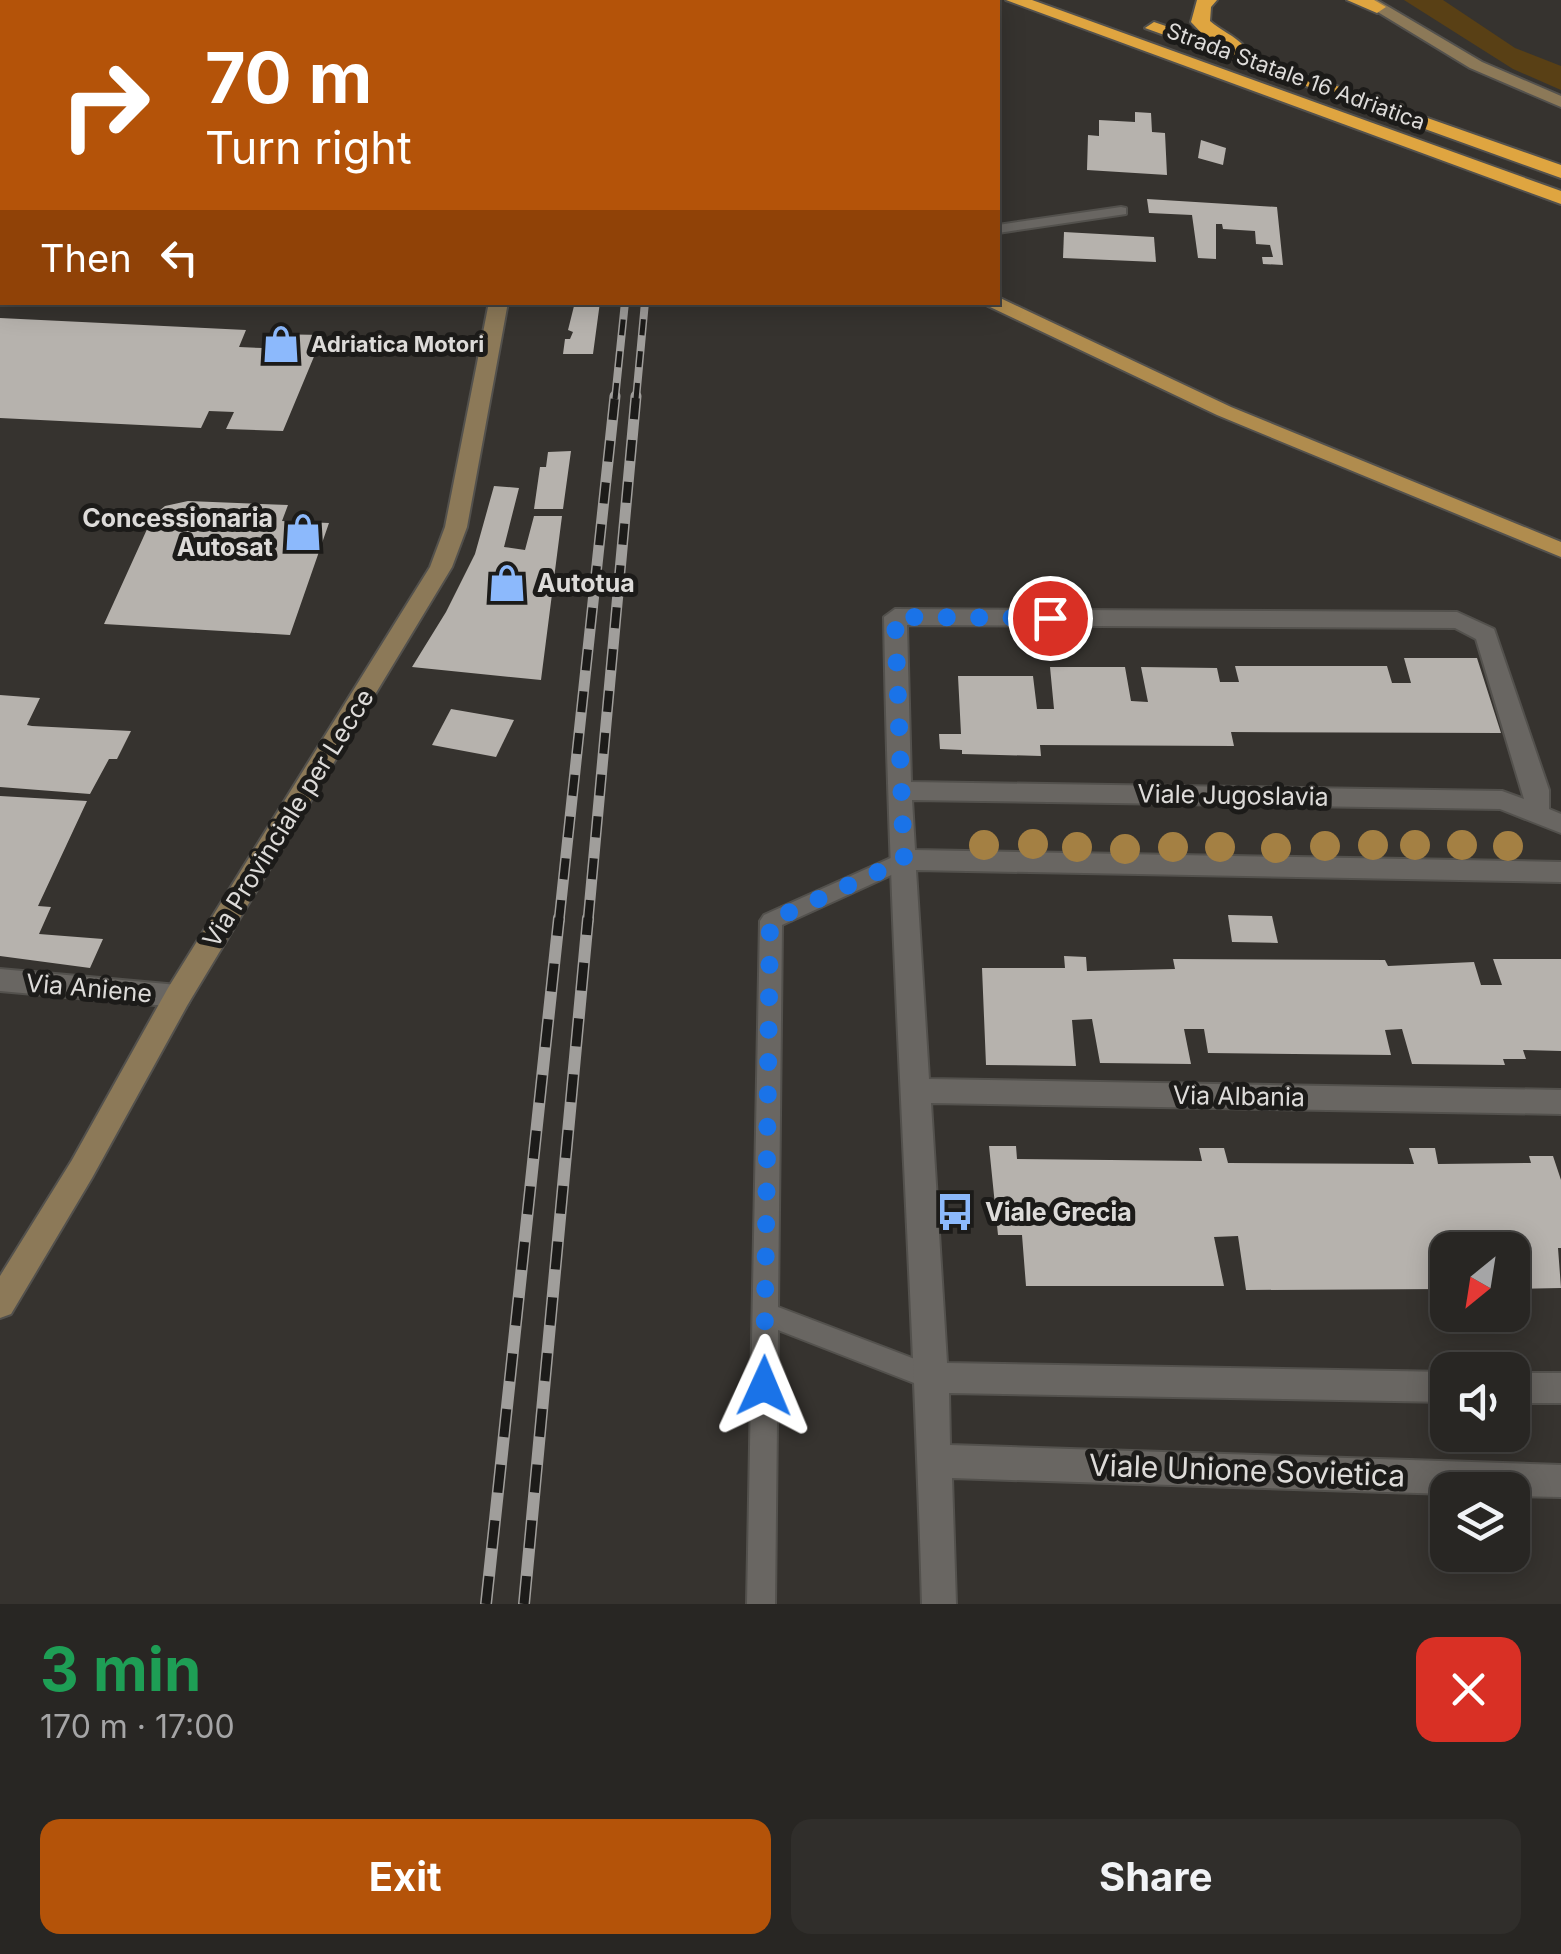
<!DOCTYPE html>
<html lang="en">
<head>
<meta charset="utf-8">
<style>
  body { margin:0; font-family:Inter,sans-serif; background:#302e2b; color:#f1f3f6; height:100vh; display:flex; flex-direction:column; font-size:38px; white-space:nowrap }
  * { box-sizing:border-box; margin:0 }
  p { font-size:32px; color:#a5a5a6 }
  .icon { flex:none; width:55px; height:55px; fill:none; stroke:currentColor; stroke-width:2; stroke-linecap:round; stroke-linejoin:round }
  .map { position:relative; height:1604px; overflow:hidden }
  .drawer { display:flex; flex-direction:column; background:#282623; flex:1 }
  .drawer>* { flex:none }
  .top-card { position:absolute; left:0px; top:0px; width:1000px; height:305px; box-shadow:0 5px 25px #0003,0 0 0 2px #444341; background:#b45309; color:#fff; overflow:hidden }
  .needle { width:65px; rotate:210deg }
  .controls { position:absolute; left:1430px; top:1232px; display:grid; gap:20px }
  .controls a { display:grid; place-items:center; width:100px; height:100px; border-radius:20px; background:#282623; box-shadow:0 5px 25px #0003,0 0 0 2px #444341; font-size:50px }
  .pin { position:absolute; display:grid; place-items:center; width:85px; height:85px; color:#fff; margin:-42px; border:5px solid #fff; border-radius:50%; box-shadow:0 2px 10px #0007 }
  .me { position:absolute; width:110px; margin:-55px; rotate:1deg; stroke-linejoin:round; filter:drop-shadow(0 0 8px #0008) }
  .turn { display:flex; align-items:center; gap:35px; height:210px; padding:0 40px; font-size:45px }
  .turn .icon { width:130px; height:130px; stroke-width:2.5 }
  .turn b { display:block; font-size:70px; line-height:85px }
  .then { display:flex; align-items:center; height:95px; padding:0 40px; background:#0003; gap:20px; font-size:38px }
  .round { display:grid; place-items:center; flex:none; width:105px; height:105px; border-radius:20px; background:#302e2b }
  .headline { display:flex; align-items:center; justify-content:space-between; height:170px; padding:0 40px }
  h1 { font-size:60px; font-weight:700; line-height:75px; color:#1e9e55 }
  .button { display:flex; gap:20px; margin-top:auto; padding:20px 40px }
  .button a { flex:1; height:115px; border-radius:20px; background:#b45309; color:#fff; font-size:40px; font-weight:700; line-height:115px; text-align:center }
  .button a+a { background:#302e2b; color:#f1f3f6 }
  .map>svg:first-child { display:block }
  .green { fill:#594015 }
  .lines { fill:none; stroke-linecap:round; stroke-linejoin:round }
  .stream { fill:#605543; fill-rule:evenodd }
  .building { fill:#b6b2ad }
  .lane-casing { stroke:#53514d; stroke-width:4 }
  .street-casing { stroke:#53514d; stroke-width:4 }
  .secondary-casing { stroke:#53514d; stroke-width:4 }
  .primary-casing { stroke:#53514d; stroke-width:4 }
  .highway-casing { stroke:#53514d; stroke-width:4 }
  .lane { fill:#696662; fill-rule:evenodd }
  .street { fill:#696662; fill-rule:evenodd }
  .secondary { fill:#8c7958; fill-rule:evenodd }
  .primary { fill:#b08c4e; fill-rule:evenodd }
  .highway { fill:#dfa540; fill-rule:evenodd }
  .rail-far2-casing { stroke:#a09e9b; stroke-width:8 }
  .rail-far1-casing { stroke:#a09e9b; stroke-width:11 }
  .rail-casing { stroke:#a09e9b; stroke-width:12 }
  .rail-far2 { stroke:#1c1b19; stroke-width:5; stroke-dasharray:16; stroke-linecap:butt }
  .rail-far1 { stroke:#1c1b19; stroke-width:8; stroke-dasharray:21; stroke-linecap:butt }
  .rail { stroke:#1c1b19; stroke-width:9; stroke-dasharray:28; stroke-linecap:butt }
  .tree { fill:#a48043 }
  .route { stroke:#1a73e8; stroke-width:18; stroke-dasharray:0 32.4 }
  .labels { text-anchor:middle; stroke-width:10; stroke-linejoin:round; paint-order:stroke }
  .far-street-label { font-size:22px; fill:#dddbd9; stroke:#1c1b19 }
  .far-poi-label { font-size:22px; font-weight:bold; fill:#dddbd9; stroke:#1c1b19; text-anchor:start }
  .poi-label { font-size:25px; font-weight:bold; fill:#dddbd9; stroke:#1c1b19; text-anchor:start }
  .street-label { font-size:25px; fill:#dddbd9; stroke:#1c1b19 }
  .near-street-label { font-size:30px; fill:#dddbd9; stroke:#1c1b19 }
</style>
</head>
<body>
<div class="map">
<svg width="1561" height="1604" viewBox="0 0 1561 1604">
  <rect width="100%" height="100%" fill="#36332f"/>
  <!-- green -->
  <polygon class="green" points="1404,0 1443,0 1515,48 1561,66 1561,90 1513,69"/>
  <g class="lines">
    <!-- stream -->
    <g class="stream">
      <polygon points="393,0 407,0 407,1 391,2"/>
      <polygon points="779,0 931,0 927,2 783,2"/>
      <polygon points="2,136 2,143 0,144 0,137"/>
    </g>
  </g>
  <!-- building -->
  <g class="building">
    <polygon points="1135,112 1151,113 1152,132 1165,133 1167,175 1087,170 1088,135 1099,136 1099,120 1135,122"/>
    <polygon points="1201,140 1226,148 1223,165 1198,158"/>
    <polygon points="1147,199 1277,207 1283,265 1263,264 1262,257 1273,257 1270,245 1256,244 1255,231 1223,229 1222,224 1216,224 1216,259 1198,258 1192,215 1149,213"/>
    <polygon points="1064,232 1154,237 1156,262 1063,258"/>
    <polygon points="575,302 600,302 593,354 563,354 565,339 570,339 573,332 568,330"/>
    <polygon points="0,318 246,330 239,347 263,348 270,334 323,335 283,431 226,429 234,412 209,411 201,428 0,418"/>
    <polygon points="571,451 563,509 534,509 540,467 546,467 548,452"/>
    <polygon points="494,486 519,488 504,547 525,550 534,516 562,516 541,680 412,667 446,612 475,554"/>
    <polygon points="188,501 288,505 282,521 329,523 290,635 104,624 153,516 165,506"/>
    <polygon points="1404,658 1477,658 1501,733 1231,732 1234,746 1040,745 1041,756 962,754 962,750 940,749 939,734 961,734 958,676 1033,676 1037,709 1054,709 1050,667 1125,667 1131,701 1148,702 1141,667 1217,668 1220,682 1239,682 1235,666 1387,666 1392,683 1411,683"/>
    <polygon points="0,695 40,698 27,725 32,726 131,731 117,759 109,759 90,794 0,787"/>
    <polygon points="451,709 514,720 496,757 432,745"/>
    <polygon points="0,796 87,801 38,906 51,907 39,934 103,939 90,968 0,956"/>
    <polygon points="1228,915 1272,916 1278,943 1232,942"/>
    <polygon points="1064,956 1086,957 1087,971 1175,969 1173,959 1385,960 1388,966 1474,962 1481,985 1502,985 1493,959 1561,959 1561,1051 1523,1050 1526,1059 1503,1059 1505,1065 1412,1064 1402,1029 1385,1030 1391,1055 1208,1053 1204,1029 1184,1029 1191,1064 1100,1063 1092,1019 1072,1020 1076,1066 986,1065 982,968 1065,968"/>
    <polygon points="989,1146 1016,1146 1017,1159 1202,1161 1199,1148 1224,1148 1228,1163 1414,1164 1409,1148 1435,1148 1438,1164 1531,1163 1529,1156 1553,1156 1561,1180 1561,1248 1558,1248 1561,1288 1512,1289 1512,1250 1459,1250 1457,1239 1433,1240 1448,1289 1246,1290 1238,1236 1214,1237 1224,1286 1026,1286 1022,1235 998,1235"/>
  </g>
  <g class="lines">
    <!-- lane casing -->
    <g class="lane-casing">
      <g id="lane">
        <polygon points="1121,207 1126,208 1126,214 998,233 998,225"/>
        <polygon points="904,852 911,854 914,860 911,866 782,925 778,1307 941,1369 945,1378 941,1387 932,1390 778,1330 775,1604 747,1604 760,921 764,915"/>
      </g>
    </g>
    <!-- street casing -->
    <g class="street-casing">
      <g id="street">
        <path d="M895 609 1457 612 1494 629 1549 790V809L1561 814V833L1500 809 912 800 915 850 1561 862V882L916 870 929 1079 1561 1090V1114L931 1103 947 1363 1448 1372V1402L949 1393 950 1445 1561 1465V1497L1512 1496V1490H1448V1494L952 1478 956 1604H922C913 1276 889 946 884 617ZM907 625 1455 628 1476 639 1524 799 1502 791 911 782Z"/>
        <polygon points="0,969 178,985 188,988 192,996 188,1004 178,1007 0,991"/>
        <rect x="1512" y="1373" width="49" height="30"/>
      </g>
    </g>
    <!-- secondary casing -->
    <g class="secondary-casing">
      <g id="secondary">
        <polygon points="431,0 447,0 448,2 433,2"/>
        <polygon points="1358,0 1377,0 1482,62 1561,96 1561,107 1470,68"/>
        <polygon points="489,302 508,302 467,527 452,567 188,1004 92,1178 11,1314 0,1318 0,1276 72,1160 168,988 430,567 445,527"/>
      </g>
    </g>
    <!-- primary casing -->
    <g class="primary-casing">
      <g id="primary">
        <polygon points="732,0 748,0 749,2 734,2"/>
        <polygon points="998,297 1231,407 1561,542 1561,557 1217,415 988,306 986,302 998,302"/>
      </g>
    </g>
    <!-- highway casing -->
    <g class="highway-casing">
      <g id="highway">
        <polygon points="1006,0 1032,0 1561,191 1561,204"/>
        <path d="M1217 0 1211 7 1210 21C1220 30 1235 36 1244 46L1237 51 1561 165V178L1145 28 1154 22 1209 41 1191 22 1197 0Z"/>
        <polygon points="1347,0 1374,0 1386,7 1377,13"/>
      </g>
    </g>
    <!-- lane -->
    <use href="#lane" class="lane"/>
    <!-- street -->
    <use href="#street" class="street"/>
    <!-- secondary -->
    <use href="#secondary" class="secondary"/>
    <!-- primary -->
    <use href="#primary" class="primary"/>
    <!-- highway -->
    <use href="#highway" class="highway"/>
    <!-- rail-far2 casing -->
    <g class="rail-far2-casing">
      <g id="rail-far2">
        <polyline points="615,399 625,302"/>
        <polyline points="636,399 645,302"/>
      </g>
    </g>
    <!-- rail-far1 casing -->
    <g class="rail-far1-casing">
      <g id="rail-far1">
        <polyline points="559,921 615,396"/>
        <polyline points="588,921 636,396"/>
      </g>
    </g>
    <!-- rail casing -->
    <g class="rail-casing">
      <g id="rail">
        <polyline points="486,1604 559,918"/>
        <polyline points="524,1604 588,918"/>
      </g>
    </g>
    <!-- rail-far2 -->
    <use href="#rail-far2" class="rail-far2"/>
    <!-- rail-far1 -->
    <use href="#rail-far1" class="rail-far1"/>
    <!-- rail -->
    <use href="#rail" class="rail"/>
  </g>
  <!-- trees -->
  <g class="tree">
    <circle cx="1033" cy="844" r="15"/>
    <circle cx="984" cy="845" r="15"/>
    <circle cx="1373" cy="845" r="15"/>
    <circle cx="1415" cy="845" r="15"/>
    <circle cx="1462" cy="845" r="15"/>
    <circle cx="1325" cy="846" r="15"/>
    <circle cx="1508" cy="846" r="15"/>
    <circle cx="1077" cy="847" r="15"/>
    <circle cx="1173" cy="847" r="15"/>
    <circle cx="1220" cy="847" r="15"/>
    <circle cx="1276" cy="848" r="15"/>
    <circle cx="1125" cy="849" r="15"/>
  </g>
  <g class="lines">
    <!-- route -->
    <polyline class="route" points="764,1386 770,921 904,860 895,617 1050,618"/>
  </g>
  <!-- icons -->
  <defs>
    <g id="shop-bare" transform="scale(3)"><path d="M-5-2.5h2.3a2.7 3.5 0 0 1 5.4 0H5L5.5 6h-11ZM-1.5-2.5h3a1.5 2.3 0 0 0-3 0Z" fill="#8cb9fc" stroke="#1c1b19" stroke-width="2.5" paint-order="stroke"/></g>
    <g id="bus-bare" transform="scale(3)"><path d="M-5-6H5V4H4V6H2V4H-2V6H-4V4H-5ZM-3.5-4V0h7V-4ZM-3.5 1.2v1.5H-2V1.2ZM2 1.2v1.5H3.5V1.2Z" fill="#8cb9fc" stroke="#1c1b19" stroke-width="2.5" paint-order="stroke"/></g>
  </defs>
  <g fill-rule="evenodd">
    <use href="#shop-bare" x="281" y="344"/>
    <use href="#shop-bare" x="303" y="532"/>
    <use href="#shop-bare" x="507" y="583"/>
    <use href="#bus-bare" x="955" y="1212"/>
  </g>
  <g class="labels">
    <!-- far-street labels -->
    <g class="far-street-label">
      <text transform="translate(1296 76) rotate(20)" y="8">Strada Statale 16 Adriatica</text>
    </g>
    <!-- far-poi labels -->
    <g class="far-poi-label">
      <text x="311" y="352">Adriatica Motori</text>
    </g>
    <!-- poi labels -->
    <g class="poi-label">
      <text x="273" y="527" text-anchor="end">Concessionaria<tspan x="273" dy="29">Autosat</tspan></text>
      <text x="537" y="592">Autotua</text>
      <text x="985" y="1221">Viale Grecia</text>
    </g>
    <!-- street labels -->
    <g class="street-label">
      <text transform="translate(1233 795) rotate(1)" y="9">Viale Jugoslavia</text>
      <text transform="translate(288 818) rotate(-58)" y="9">Via Provinciale per Lecce</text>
      <text transform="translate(89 988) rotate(5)" y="9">Via Aniene</text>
      <text transform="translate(1239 1096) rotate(1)" y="9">Via Albania</text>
    </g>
    <!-- near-street labels -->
    <g class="near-street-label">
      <text transform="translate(1247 1471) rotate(2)" y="10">Viale Unione Sovietica</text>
    </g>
  </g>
</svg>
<div class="controls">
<a><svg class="needle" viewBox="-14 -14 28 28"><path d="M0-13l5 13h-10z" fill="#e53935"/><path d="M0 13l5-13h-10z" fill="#a5a5a6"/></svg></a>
<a><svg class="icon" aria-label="sound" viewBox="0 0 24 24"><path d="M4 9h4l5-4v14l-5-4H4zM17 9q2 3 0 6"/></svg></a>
<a><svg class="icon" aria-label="layers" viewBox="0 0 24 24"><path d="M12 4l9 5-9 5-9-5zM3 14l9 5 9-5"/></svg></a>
</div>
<div class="pin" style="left:1050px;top:618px;background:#d93025"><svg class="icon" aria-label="arrive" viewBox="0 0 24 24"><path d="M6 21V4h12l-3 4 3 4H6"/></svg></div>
<svg class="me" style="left:764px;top:1386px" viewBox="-20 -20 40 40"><path d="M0-17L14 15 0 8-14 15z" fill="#1a73e8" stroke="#fff" stroke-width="4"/></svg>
<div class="top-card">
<div class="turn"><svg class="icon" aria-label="right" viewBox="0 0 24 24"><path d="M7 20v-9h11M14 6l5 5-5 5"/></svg><div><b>70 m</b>Turn right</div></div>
<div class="then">Then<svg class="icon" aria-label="left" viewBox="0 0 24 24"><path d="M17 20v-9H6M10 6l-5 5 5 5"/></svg></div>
</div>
</div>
<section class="drawer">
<div class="headline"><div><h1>3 min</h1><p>170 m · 17:00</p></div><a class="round" style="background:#d93025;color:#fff"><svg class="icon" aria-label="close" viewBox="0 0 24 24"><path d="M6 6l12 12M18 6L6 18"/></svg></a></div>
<div class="button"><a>Exit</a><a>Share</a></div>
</section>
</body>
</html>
